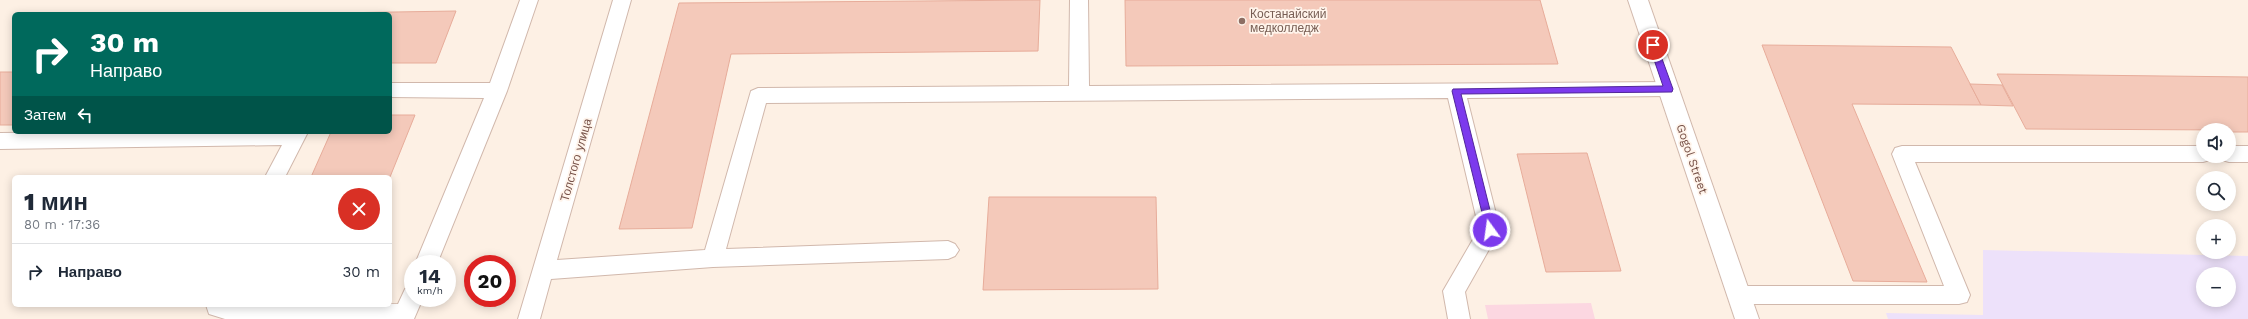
<!DOCTYPE html>
<html lang="ru">
<head>
<meta charset="utf-8">
<style>
  body { margin:0; font-family:"Work Sans",sans-serif; background:#f2f2f3; color:#1f2937; height:100vh; display:flex; flex-direction:column; font-size:15px; white-space:nowrap }
  * { box-sizing:border-box; margin:0 }
  p { font-size:13px; color:#747a83 }
  .icon { flex:none; width:22px; height:22px; fill:none; stroke:currentColor; stroke-width:2; stroke-linecap:round; stroke-linejoin:round }
  .map { position:relative; flex:1; overflow:hidden }
  .details { position:absolute; left:12px; top:175px; width:380px; height:132px; display:flex; flex-direction:column; background:#fff; border-radius:6px; box-shadow:0 2px 10px #0003 }
  .details>* { flex:none }
  .top-card { position:absolute; left:12px; top:12px; width:380px; height:122px; border-radius:6px; box-shadow:0 2px 10px #0003; background:#00695c; color:#fff; overflow:hidden }
  .buttons { position:absolute; left:2196px; top:123px; display:grid; gap:8px }
  .buttons a { display:grid; place-items:center; width:40px; height:40px; border-radius:50%; background:#fff; box-shadow:0 2px 10px #0003; font-size:20px }
  .speed { position:absolute; left:404px; top:255px; display:flex; gap:8px; font-size:20px; font-weight:700; text-align:center }
  .speed>* { display:grid; place-content:center; width:52px; height:52px; border-radius:50%; background:#fff; box-shadow:0 2px 10px #0003; line-height:1 }
  .speed small { font-size:10px; font-weight:400 }
  .speed .limit { border:6px solid #d22; background:#fff; color:#111 }
  .pin { position:absolute; display:grid; place-items:center; width:34px; height:34px; color:#fff; margin:-17px; border:2px solid #fff; border-radius:50%; box-shadow:0 1px 4px #0007 }
  .me { position:absolute; width:44px; margin:-22px; rotate:346deg; stroke-linejoin:round; filter:drop-shadow(0 0 3px #0008) }
  .turn { display:flex; align-items:center; gap:14px; height:84px; padding:0 12px; font-size:18px }
  .turn .icon { width:52px; height:52px; stroke-width:2.5 }
  .turn b { display:block; font-size:28px; line-height:34px }
  .then { display:flex; align-items:center; height:38px; padding:0 12px; background:#0003; gap:8px; font-size:15px }
  .round { display:grid; place-items:center; flex:none; width:42px; height:42px; border-radius:21px; background:#f2f2f3 }
  .headline { display:flex; align-items:center; justify-content:space-between; height:68px; padding:0 12px }
  h1 { font-size:24px; font-weight:800; line-height:30px }
  ul { padding:0; list-style:none }
  li { display:flex; align-items:center; gap:12px; height:56px; padding:0 12px; border-top:1px solid #e0e1e3 }
  li div { flex:1 }
  li b { display:block; font-size:15px }
  li em { font-style:normal }
  .map>svg:first-child { display:block }
  .education { fill:#ede1fa; fill-rule:evenodd }
  .medical { fill:#fcd7e1 }
  .building { fill:#f4c9ba; stroke:#e7ac9a }
  .lines { fill:none; stroke-linecap:round; stroke-linejoin:round }
  .service-casing { stroke:#d1b8ac; stroke-width:2 }
  .minor-casing { stroke:#d1b8ac; stroke-width:2 }
  .service { fill:#fff; fill-rule:evenodd }
  .minor { fill:#fff; fill-rule:evenodd }
  .route { fill:#7c3aed; stroke:#51269a }
  .education-dot { fill:#8d6e63; stroke:#fff4eb; stroke-width:1.5 }
  .labels { text-anchor:middle; stroke-width:3.5; stroke-linejoin:round; paint-order:stroke }
  .education-label { font-size:12px; fill:#785e54; stroke:#fff4eb; text-anchor:start }
  .street-label { font-size:12px; fill:#775248; stroke:#fff4eb }
</style>
</head>
<body>
<div class="map">
<svg width="2248" height="319" viewBox="0 0 2248 319">
  <rect width="100%" height="100%" fill="#fdf0e4"/>
  <!-- education -->
  <path class="education" d="M1983 250 2248 256V319H1888L1886 313 1983 315ZM2203 274H2229V300H2203Z"/>
  <!-- medical -->
  <polygon class="medical" points="1591,303 1595,319 1488,319 1485,305"/>
  <!-- building -->
  <g class="building">
    <polygon points="1040,0 1038,51 731,54 692,228 619,229 679,3"/>
    <polygon points="1125,0 1540,0 1558,64 1126,66"/>
    <polygon points="456,11 436,63 390,63 390,14 271,14"/>
    <polygon points="1762,45 1951,47 1981,105 1852,104 1927,282 1853,281"/>
    <rect x="0" y="72" width="14" height="53"/>
    <polygon points="1997,74 2248,77 2248,132 2229,132 2229,130 2026,129"/>
    <polygon points="1970,84 2002,85 2013,106 1981,105"/>
    <polygon points="390,115 415,115 390,177 311,177 331,132 390,132"/>
    <polygon points="1587,153 1621,271 1546,272 1517,154"/>
    <polygon points="989,197 1156,197 1158,289 983,290"/>
  </g>
  <g class="lines">
    <!-- service casing -->
    <g class="service-casing">
      <g id="service">
        <polygon points="520,0 538,0 507,91 437,264 415,264 484,98 390,97 390,83 490,83"/>
        <polygon points="613,0 631,0 557,260 705,250 751,91 758,88 1069,86 1070,0 1088,0 1089,86 1669,82 1676,84 1679,89 1676,94 1669,96 1467,98 1500,230 1465,292 1470,319 1448,319 1443,291 1479,229 1448,98 766,103 726,249 948,241 955,244 959,250 955,256 948,259 713,267 551,279 540,319 518,319"/>
        <polygon points="81,132 308,132 285,177 265,177 282,145 0,149 0,133"/>
        <polygon points="1902,146 2203,146 2203,156 2212,156 2210,160 2203,162 1915,162 1970,295 1967,302 1959,304 1739,304 1731,302 1728,295 1731,288 1739,286 1944,286 1892,154 1895,148"/>
        <polygon points="2229,146 2248,146 2248,162 2229,162 2222,160 2220,156 2229,156"/>
        <polygon points="413,287 413,298 423,298 414,319 225,319 209,314 206,305 398,304 405,289"/>
      </g>
    </g>
    <!-- minor casing -->
    <g class="minor-casing">
      <polygon id="minor" points="1628,0 1648,0 1759,319 1735,319"/>
    </g>
    <!-- service -->
    <use href="#service" class="service"/>
    <!-- minor -->
    <use href="#minor" class="minor"/>
  </g>
  <!-- route -->
  <polygon class="route" points="1653,41 1657,45 1673,89 1672,92 1461,94 1495,230 1494,233 1487,233 1452,91 1453,89 1663,86 1649,45"/>
  <!-- markers -->
  <circle class="education-dot" cx="1242" cy="21" r="4"/>
  <g class="labels">
    <!-- education labels -->
    <g class="education-label">
      <text x="1250" y="18">Костанайский<tspan x="1250" dy="14">медколледж</tspan></text>
    </g>
    <!-- street labels -->
    <g class="street-label">
      <text transform="translate(1692 159) rotate(71)" y="4">Gogol Street</text>
      <text transform="translate(576 160) rotate(-74)" y="4">Толстого улица</text>
    </g>
  </g>
</svg>
<div class="buttons">
<a><svg class="icon" aria-label="sound" viewBox="0 0 24 24"><path d="M4 9h4l5-4v14l-5-4H4zM17 9q2 3 0 6"/></svg></a>
<a><svg class="icon" aria-label="search" viewBox="0 0 24 24"><circle cx="10" cy="10" r="6"/><path d="M15 15l6 6"/></svg></a>
<a>+</a>
<a>−</a>
</div>
<div class="speed"><div>14<small>km/h</small></div><div class="limit">20</div></div>
<div class="pin" style="left:1653px;top:45px;background:#d93025"><svg class="icon" aria-label="arrive" viewBox="0 0 24 24"><path d="M6 21V4h12l-3 4 3 4H6"/></svg></div>
<svg class="me" style="left:1490px;top:230px" viewBox="-20 -20 40 40"><circle r="17" fill="#7c3aed" stroke="#fff" stroke-width="3"/><path d="M0-11L8 9 0 5-8 9z" fill="#fff"/></svg>
<div class="top-card">
<div class="turn"><svg class="icon" aria-label="right" viewBox="0 0 24 24"><path d="M7 20v-9h11M14 6l5 5-5 5"/></svg><div><b>30 m</b>Направо</div></div>
<div class="then">Затем<svg class="icon" aria-label="left" viewBox="0 0 24 24"><path d="M17 20v-9H6M10 6l-5 5 5 5"/></svg></div>
</div>
<section class="details">
<div class="headline"><div><h1>1 мин</h1><p>80 m · 17:36</p></div><a class="round" style="background:#d93025;color:#fff"><svg class="icon" aria-label="close" viewBox="0 0 24 24"><path d="M6 6l12 12M18 6L6 18"/></svg></a></div>
<ul>
<li><svg class="icon" aria-label="right" viewBox="0 0 24 24"><path d="M7 20v-9h11M14 6l5 5-5 5"/></svg><div><b>Направо</b></div><em>30 m</em></li>
</ul>
</section>
</div>
</body>
</html>
